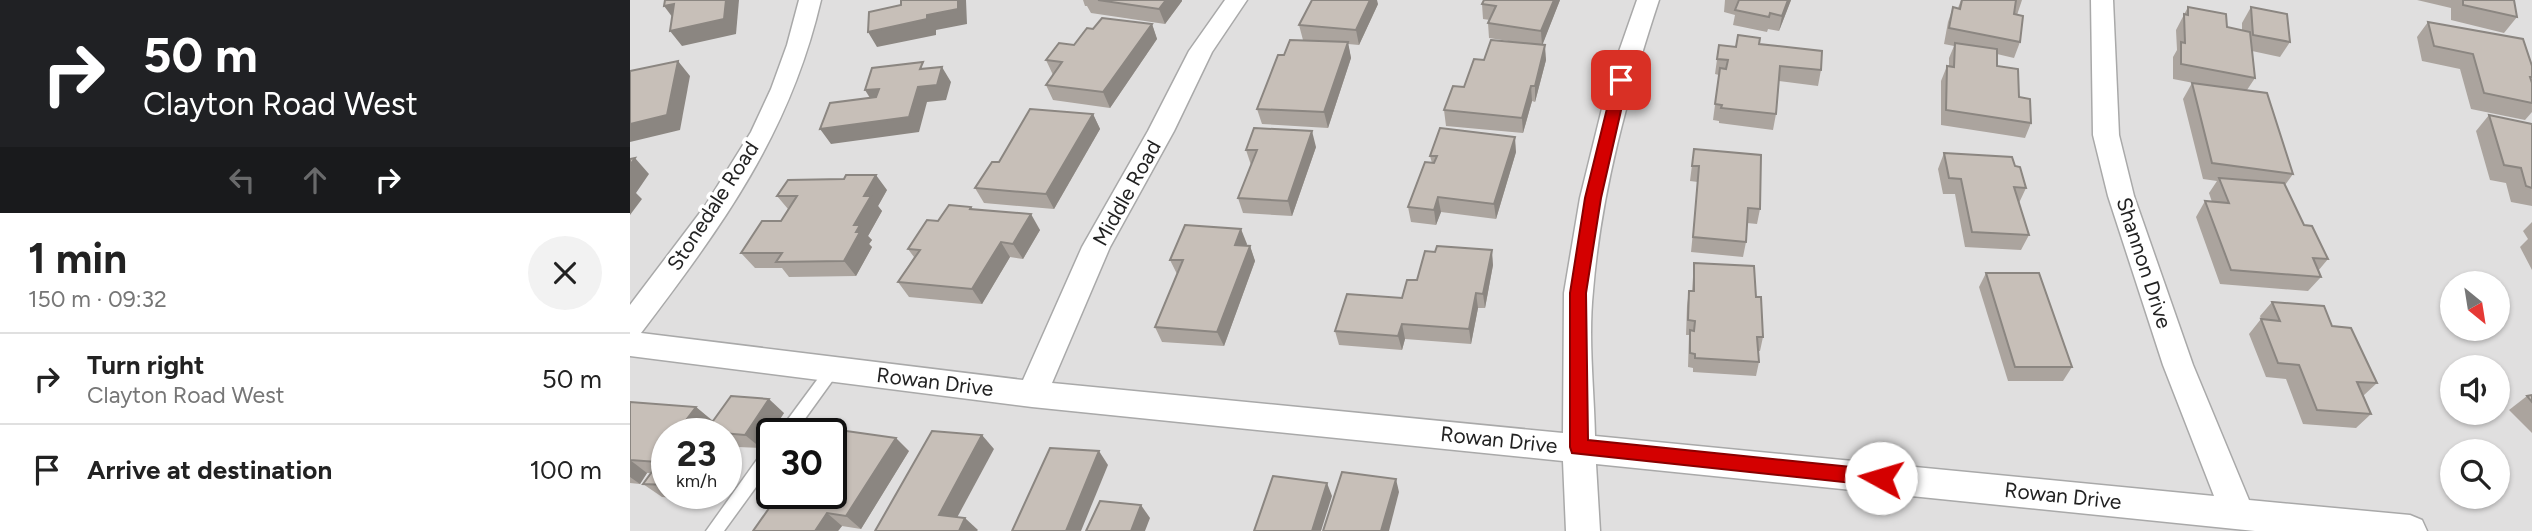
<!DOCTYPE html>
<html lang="en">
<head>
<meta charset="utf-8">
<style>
  body { margin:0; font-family:Figtree,sans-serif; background:#f2f2f2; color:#222; height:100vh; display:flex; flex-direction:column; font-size:26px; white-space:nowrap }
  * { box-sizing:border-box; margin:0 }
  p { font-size:23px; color:#767676 }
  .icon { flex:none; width:38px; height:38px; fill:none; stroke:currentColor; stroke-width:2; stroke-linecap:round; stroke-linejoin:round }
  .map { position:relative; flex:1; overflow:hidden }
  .panel { display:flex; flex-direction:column; background:#fff; width:630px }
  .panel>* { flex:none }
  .banner { background:#202124; color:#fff; overflow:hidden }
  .needle { width:46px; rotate:150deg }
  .controls { position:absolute; left:1810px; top:271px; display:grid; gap:14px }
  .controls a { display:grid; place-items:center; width:70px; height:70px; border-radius:50%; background:#fff; box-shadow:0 2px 5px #0004; font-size:35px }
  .speed { position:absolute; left:21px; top:418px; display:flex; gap:14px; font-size:35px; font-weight:700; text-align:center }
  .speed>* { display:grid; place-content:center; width:91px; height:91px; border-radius:50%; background:#fff; box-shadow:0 2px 5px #0004; line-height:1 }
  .speed small { font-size:18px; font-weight:400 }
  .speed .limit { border:4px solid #111; border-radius:10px; background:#fff; color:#111 }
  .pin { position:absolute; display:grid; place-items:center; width:60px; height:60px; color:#fff; margin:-30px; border-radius:14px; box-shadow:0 4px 10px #0006 }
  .me { position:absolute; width:77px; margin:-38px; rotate:276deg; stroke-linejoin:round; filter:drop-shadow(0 0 5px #0008) }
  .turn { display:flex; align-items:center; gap:24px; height:147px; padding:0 28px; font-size:32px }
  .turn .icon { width:91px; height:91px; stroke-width:2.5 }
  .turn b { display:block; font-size:49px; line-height:60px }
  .lanes { display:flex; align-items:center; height:66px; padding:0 28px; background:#0003; justify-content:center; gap:35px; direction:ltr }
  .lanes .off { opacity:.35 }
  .round { display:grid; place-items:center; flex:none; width:74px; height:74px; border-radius:37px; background:#f2f2f2 }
  .summary { display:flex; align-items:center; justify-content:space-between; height:119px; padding:0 28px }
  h1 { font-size:42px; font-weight:700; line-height:52px }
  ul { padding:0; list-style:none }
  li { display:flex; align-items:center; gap:21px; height:91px; padding:0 28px; border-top:2px solid #e0e0e0 }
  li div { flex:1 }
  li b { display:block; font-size:26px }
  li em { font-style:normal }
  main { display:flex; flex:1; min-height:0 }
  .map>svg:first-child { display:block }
  .residential { fill:#e0dfdf; fill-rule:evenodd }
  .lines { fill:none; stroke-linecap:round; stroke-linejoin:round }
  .service-casing { stroke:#a9a9a9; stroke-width:3 }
  .minor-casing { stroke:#a9a9a9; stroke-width:3 }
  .service { fill:#fff; fill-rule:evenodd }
  .minor { fill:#fff; fill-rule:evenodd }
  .wall { fill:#aba49e }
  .shaded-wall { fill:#8b8681 }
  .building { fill:#c7bfb8; stroke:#8b8681; stroke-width:2 }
  .route { fill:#d40000; stroke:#8a0000; stroke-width:2 }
  .labels { text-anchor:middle; stroke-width:7; stroke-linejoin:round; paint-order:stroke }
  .street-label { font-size:21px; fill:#222; stroke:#fff }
</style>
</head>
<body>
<main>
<section class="panel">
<div class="banner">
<div class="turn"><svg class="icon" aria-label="right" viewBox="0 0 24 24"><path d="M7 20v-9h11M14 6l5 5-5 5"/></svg><div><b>50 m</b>Clayton Road West</div></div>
<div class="lanes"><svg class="icon off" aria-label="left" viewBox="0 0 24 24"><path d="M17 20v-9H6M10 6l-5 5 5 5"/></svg><svg class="icon off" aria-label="ahead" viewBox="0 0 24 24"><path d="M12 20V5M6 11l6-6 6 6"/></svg><svg class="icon" aria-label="right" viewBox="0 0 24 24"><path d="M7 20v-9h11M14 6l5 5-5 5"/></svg></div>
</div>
<div class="summary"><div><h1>1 min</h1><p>150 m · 09:32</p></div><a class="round"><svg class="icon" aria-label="close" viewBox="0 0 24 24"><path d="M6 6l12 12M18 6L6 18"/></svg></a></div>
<ul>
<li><svg class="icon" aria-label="right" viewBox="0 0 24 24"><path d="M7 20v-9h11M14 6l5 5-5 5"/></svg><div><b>Turn right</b><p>Clayton Road West</p></div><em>50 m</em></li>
<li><svg class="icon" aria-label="arrive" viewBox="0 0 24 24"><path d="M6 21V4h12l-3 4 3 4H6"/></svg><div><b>Arrive at destination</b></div><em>100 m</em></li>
</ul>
</section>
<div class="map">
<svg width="1902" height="531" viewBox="0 0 1902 531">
  <rect width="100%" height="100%" fill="#f2efe9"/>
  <!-- residential -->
  <path class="residential" d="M0 0H1902V531H0ZM1822 284H1867V329H1822ZM1822 368H1867V413H1822ZM37 434H96V494H37ZM142 434H201V494H142ZM1822 452H1867V497H1822Z"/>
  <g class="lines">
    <!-- service casing -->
    <g class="service-casing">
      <g id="service">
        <polygon points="203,363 208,365 211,369 208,373 164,434 147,434 198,365"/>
        <polygon points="142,445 142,465 94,531 76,531 136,447"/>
      </g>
    </g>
    <!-- minor casing -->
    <g class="minor-casing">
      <path id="minor" d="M169 0H191C160 134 92 226 11 333L393 380 452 247 518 131 559 51 595 0H617L582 52 544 131 480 247 422 383 933 433 934 293 950 198 979 80 1007 0H1029C998 94 971 192 963 291 958 339 964 389 965 436L1584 496 1533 365 1478 196 1463 135 1461 0H1483L1489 135 1504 196 1563 365 1619 500 1780 515 1792 520 1797 531H1625L966 464 970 531H936L933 461 402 407 0 356V305L75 206 121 132 141 89 157 45Z"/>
    </g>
    <!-- service -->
    <use href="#service" class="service"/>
    <!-- minor -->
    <use href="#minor" class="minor"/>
  </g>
  <!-- wall -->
  <g class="wall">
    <polygon points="453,0 552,0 552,1 535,24 461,13 457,6 455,6"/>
    <polygon points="854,0 930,0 912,45 916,60 905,102 902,101 893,133 816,126 814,110 834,87 854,60 885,42 859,38 858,23 860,20 853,19 852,4"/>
    <polygon points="1095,0 1161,0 1149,31 1138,29 1137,32 1103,25 1105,15 1094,12"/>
    <polygon points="1331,0 1392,0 1387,15 1390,42 1384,58 1367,54 1367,66 1389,97 1401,123 1395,138 1311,125 1311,81 1317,66 1319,66 1319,58 1324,46 1314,44 1318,22 1323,7 1328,8"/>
    <polygon points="1787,0 1884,0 1887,17 1874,33 1821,20 1821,8"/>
    <polygon points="748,4 729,45 718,44 721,58 698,128 632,124 627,109 654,55 673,40 669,25"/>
    <polygon points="1558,7 1597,27 1612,30 1612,23 1621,7 1660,42 1650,57 1622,51 1625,78 1617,90 1663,174 1655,185 1674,225 1698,259 1688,271 1691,277 1678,291 1590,284 1566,217 1575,201 1582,202 1579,193 1587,181 1573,179 1553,99 1562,83 1569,84 1543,79 1543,57 1547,50 1546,30"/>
    <polygon points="1798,22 1902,66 1902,112 1895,120 1841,109 1830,69 1792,61 1787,37"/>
    <polygon points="522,24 527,39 480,108 423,100 416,85 423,75 416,60 444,45 463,29"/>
    <polygon points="1129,44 1191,70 1188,86 1149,81 1146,114 1143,130 1089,123 1089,121 1083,120 1089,75 1085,74 1089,45 1106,47"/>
    <polygon points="463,114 470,129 424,209 354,203 345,188 369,162"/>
    <polygon points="1859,115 1902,124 1902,206 1881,202 1876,183 1860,180 1846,131"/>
    <polygon points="686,147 662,216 613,213 608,198 621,165 616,150"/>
    <polygon points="1064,149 1130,209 1127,224 1117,223 1116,242 1113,257 1061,252 1068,182 1060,181"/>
    <polygon points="886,152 866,219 811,212 806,225 781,222 778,207 802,163 800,156"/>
    <polygon points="1314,153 1385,166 1396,188 1389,203 1399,235 1391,250 1335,247 1325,194 1313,194 1308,169"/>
    <polygon points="257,190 248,206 252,211 238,236 242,240 239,244 242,247 226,276 159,277 152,268 125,268 111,253 151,221 158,209 147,196"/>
    <polygon points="341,207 343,209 410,230 393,259 380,257 352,304 279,297 268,282 284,257 278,249 308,221"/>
    <polygon points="1902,222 1902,270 1890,247 1898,239 1893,231"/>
    <polygon points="617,244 616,245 620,246 625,261 594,346 532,342 525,327 547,274 540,260"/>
    <polygon points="1064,263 1126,297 1133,337 1130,351 1128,351 1129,362 1126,376 1063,372 1063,368 1058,367 1059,335 1056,335 1057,306 1059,291 1062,291"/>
    <polygon points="863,265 855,308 848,308 841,344 775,339 772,350 709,345 705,331 772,298 787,280"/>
    <polygon points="1356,273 1442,367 1433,381 1378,381 1349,287"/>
    <polygon points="1642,302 1702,326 1747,383 1733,396 1741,414 1726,428 1673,424 1656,379 1636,377 1619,334 1631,319 1630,316"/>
    <polygon points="1902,395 1902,433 1879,410 1897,396"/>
    <polygon points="0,402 66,407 82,421 154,413 131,448 108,447 96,464 96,434 37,434 37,494 76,494 72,500 32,497 13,484 21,473 17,473 10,484 0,483"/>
    <polygon points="279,451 231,529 212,526 208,531 123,531"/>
  </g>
  <!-- shaded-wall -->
  <g class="shaded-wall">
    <polygon points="96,0 109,0 106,34 52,46 40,31"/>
    <polygon points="328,0 336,0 337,24 306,30 306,35 247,47 238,32 297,15"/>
    <polygon points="536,0 552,0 552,1 535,24 529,9"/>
    <polygon points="740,0 747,0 748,4 729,45 726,30"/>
    <polygon points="924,0 930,0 912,46 911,31"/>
    <polygon points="1158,0 1161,0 1149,31 1152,16"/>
    <polygon points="44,4 46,22 34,6"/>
    <polygon points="522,24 527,39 480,108 473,92"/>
    <polygon points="718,42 721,58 698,128 694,112"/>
    <polygon points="915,45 916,60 905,102 905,86"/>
    <polygon points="48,61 60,76 50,130 0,142 0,124"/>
    <polygon points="312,67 321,82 316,100 297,102 289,132 201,144 190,129 288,87"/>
    <polygon points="901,86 902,101 893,133 892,118"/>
    <polygon points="249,89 245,106 235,90"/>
    <polygon points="463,114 470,129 424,209 416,194"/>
    <polygon points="682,131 686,147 662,216 658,201"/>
    <polygon points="885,137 886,152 866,219 864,204"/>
    <polygon points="5,158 19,174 6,193 12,199 0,215 0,165"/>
    <polygon points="246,175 257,190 248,206 252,211 238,236 242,240 239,244 242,247 226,276 214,261 226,232 224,225 234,196"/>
    <polygon points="808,197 811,212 806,225 804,210"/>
    <polygon points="401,214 410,230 393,259 383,244"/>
    <polygon points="611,229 617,244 611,260 605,245"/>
    <polygon points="371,242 380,257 352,304 342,289"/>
    <polygon points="620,246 625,261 594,346 587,332"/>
    <polygon points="862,250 863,265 855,308 853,294"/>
    <polygon points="846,293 848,308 841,344 839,329"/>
    <polygon points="772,324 775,339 772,350 768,336"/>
    <polygon points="139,399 154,413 131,448 115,435"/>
    <polygon points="66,407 83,421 57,419"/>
    <polygon points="352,435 364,449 322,527 309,515"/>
    <polygon points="96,437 108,447 96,464"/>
    <polygon points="266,438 279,451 231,529 216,516"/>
    <polygon points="469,451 478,465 451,531 436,531"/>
    <polygon points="0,460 17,473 10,484 0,477"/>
    <polygon points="766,479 769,492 759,531 751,531"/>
    <polygon points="697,483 702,496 691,531 682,531"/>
    <polygon points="64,494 76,494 72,500"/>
    <polygon points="511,505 520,518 515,531 501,531"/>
    <polygon points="197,513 212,526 208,531 185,531"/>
    <polygon points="335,518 348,530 347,531 329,531"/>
  </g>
  <!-- building -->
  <g class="building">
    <polygon points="35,0 96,0 94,19 40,31 44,4 34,6"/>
    <polygon points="271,0 328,0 328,9 297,15 297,19 238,32 239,12 271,5"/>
    <polygon points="468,0 536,0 529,9"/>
    <polygon points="682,0 740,0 726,30 669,25"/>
    <polygon points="854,0 924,0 911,31 858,23 866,6 852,4"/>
    <polygon points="1109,0 1158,0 1152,16 1140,13 1139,17 1105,10"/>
    <polygon points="1332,0 1386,0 1384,14 1393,16 1390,42 1319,28 1323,7 1330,9"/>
    <polygon points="1833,0 1884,0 1887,17 1833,5"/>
    <polygon points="1558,7 1596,14 1597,27 1620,32 1625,78 1551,64 1551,42 1555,43 1554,14 1558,15"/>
    <polygon points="1621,7 1657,14 1660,42 1623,35"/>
    <polygon points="472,18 522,24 473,92 416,85 432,62 416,60 429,43 444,45 457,28 463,29"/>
    <polygon points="1798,22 1893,39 1902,66 1902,77 1900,77 1902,83 1902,103 1854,93 1843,54 1804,46"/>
    <polygon points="1108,35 1130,38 1129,44 1192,51 1191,70 1150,66 1146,114 1091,108 1092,105 1085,104 1090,68 1096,69 1098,60 1087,59 1089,45 1106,47"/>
    <polygon points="660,40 718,42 694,112 627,109 648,55 654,55"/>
    <polygon points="861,40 915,45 905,86 901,86 892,118 814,110 823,86 834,87 844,59 854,60"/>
    <polygon points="1325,43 1367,49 1367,66 1388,69 1389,97 1400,99 1401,123 1316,110 1317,66 1324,67"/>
    <polygon points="48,61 37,115 0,124 0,71"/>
    <polygon points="293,62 290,69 312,67 307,85 288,87 279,117 190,129 200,103 246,97 249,89 235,90 242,68"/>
    <polygon points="1562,83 1637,93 1663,174 1582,163"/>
    <polygon points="400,109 463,114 416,194 345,188 362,162 369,162"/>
    <polygon points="1859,115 1902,124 1902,188 1896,186 1891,168 1874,165"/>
    <polygon points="624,128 682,131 658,201 608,198 627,150 616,150"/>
    <polygon points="810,128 885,137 864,204 808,197 804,210 778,207 795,162 804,163 807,156 800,156"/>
    <polygon points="1064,149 1131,155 1130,209 1118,208 1116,242 1063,237 1069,166 1062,166"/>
    <polygon points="1314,153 1382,157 1385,166 1390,167 1396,188 1384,187 1399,235 1342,232 1331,179 1319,178"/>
    <polygon points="5,158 0,165 0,159"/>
    <polygon points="216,175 246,175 234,196 241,196 224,225 230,225 226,232 230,232 214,261 146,262 152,253 111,253 132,221 151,221 167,196 147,196 158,180 214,179"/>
    <polygon points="1589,178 1654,183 1674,225 1682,226 1698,259 1683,258 1691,277 1601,270 1575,201 1599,203"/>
    <polygon points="319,205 341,207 340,209 401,214 383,244 371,242 342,289 268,282 290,250 278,249 297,220 308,221"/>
    <polygon points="555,225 611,229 605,245 620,246 587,332 525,327 553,260 540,260"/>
    <polygon points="807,246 862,250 853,294 846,293 839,329 772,324 768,336 705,331 717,294 772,298 777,280 787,280 795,251 805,252"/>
    <polygon points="1064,263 1124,266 1126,297 1131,297 1133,337 1127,337 1129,362 1065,358 1065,354 1060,353 1060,330 1064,331 1065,321 1058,320 1059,291 1064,291"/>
    <polygon points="1356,273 1409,273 1442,367 1385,367"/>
    <polygon points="1642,302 1694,306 1702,326 1721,328 1747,383 1727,382 1741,414 1687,410 1669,365 1648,363 1631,319 1650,321"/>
    <polygon points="1902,395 1902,402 1897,396"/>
    <polygon points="101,396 139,399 115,435 92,433 37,434 37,485 13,484 29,462 0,460 0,402 66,407 57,419 83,421"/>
    <polygon points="195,428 266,438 216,516 197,513 185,531 123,531 149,494 201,494 201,434 191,434"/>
    <polygon points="302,431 352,435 309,515 335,518 329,531 245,531"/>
    <polygon points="420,448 469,451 436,531 382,531"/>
    <polygon points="712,472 766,479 751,531 693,531"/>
    <polygon points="643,476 697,483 682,531 624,531"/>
    <polygon points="470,501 511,505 501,531 456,531"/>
  </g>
  <!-- route -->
  <polygon class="route" points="991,75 998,80 971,198 956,293 958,440 1251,470 1258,472 1260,478 1258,484 1251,486 942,453 940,447 940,293 955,198 984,80"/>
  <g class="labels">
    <!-- street labels -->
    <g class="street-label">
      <text transform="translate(497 193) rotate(-61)" y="7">Middle Road</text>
      <text transform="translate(83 206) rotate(-57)" y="7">Stonedale Road</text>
      <text transform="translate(1514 263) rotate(72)" y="7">Shannon Drive</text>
      <text transform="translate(305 382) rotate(7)" y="7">Rowan Drive</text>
      <text transform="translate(869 440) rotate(6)" y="7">Rowan Drive</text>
      <text transform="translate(1433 496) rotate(6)" y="7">Rowan Drive</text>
    </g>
  </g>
</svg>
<div class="controls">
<a><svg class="needle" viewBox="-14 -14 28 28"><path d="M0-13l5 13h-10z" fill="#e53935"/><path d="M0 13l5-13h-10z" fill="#767676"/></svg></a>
<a><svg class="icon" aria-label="sound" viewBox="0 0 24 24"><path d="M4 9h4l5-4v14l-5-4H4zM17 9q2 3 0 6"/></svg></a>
<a><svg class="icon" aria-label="search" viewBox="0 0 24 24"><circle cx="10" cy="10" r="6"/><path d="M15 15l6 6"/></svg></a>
</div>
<div class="speed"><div>23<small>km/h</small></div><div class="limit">30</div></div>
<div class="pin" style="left:991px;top:80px;background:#d93025"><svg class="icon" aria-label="arrive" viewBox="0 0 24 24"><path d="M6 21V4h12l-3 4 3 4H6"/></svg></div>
<svg class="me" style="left:1251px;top:478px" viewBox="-20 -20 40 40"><circle r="19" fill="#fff"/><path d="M0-13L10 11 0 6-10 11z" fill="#d40000"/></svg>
</div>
</main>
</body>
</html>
